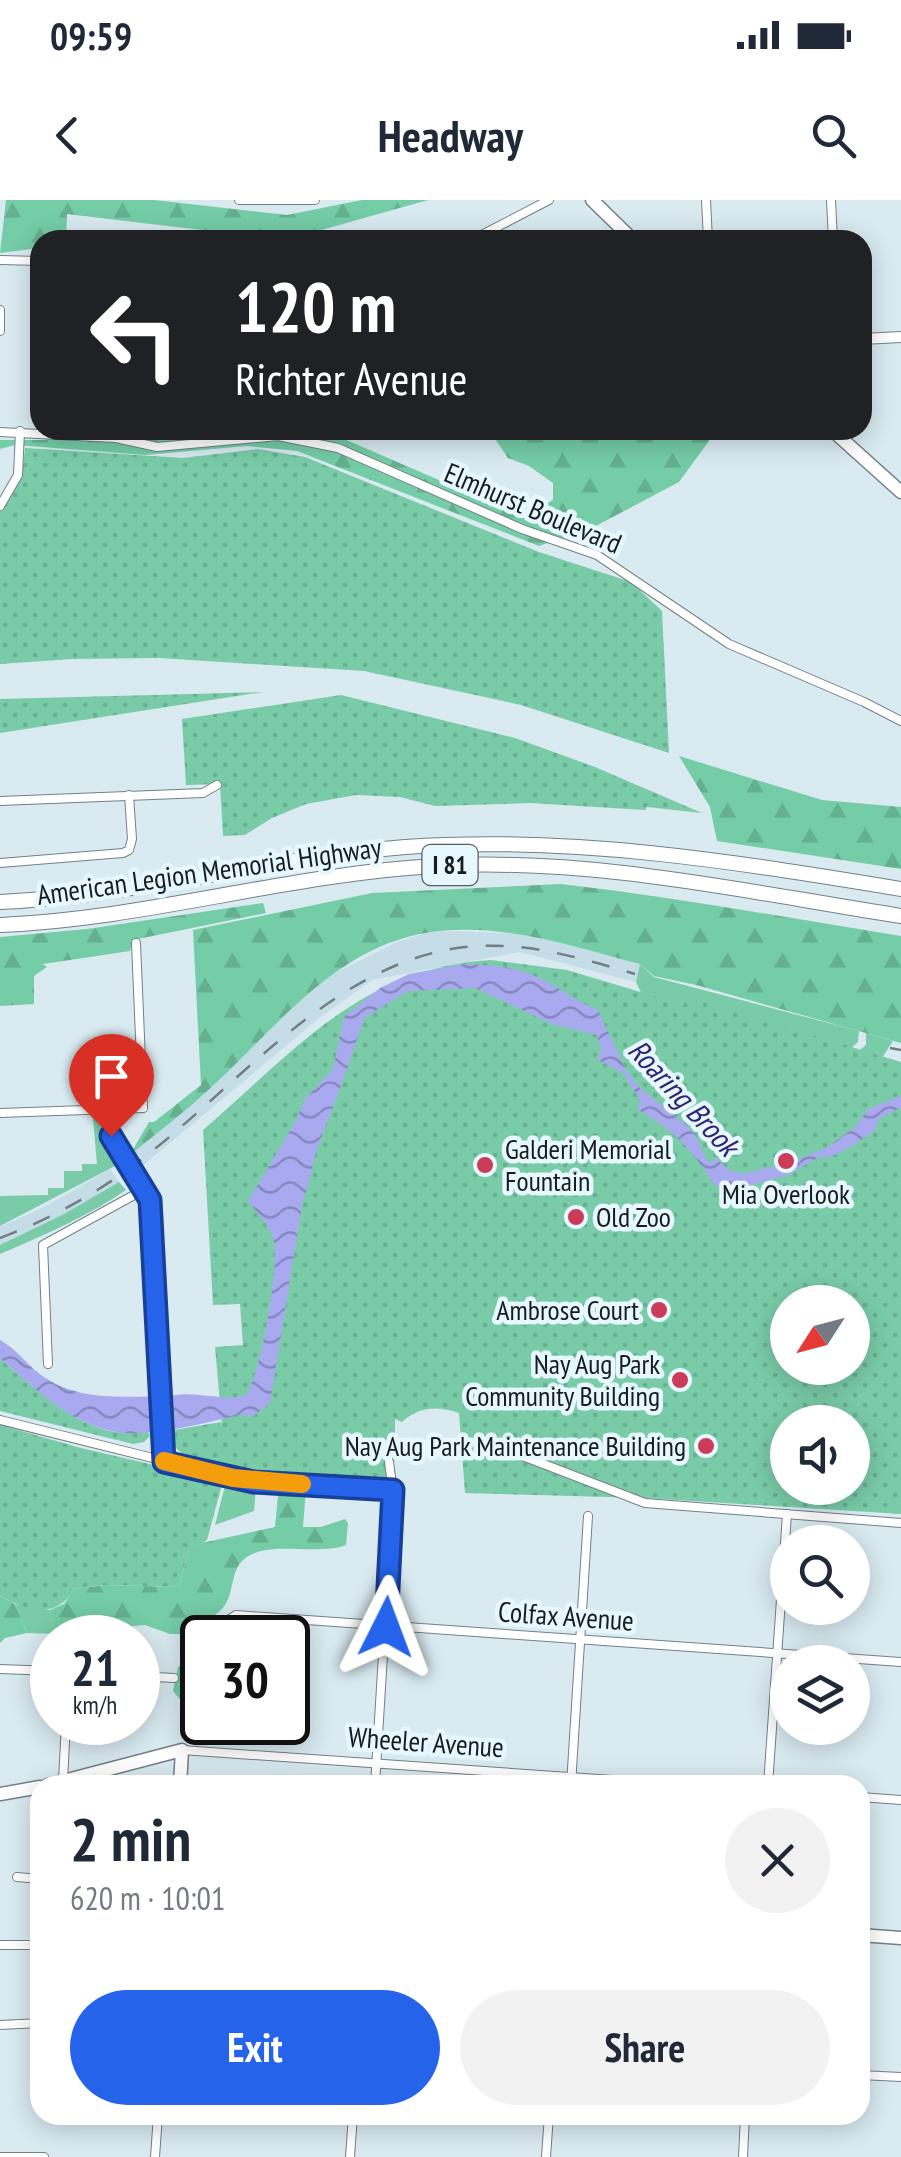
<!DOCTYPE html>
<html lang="en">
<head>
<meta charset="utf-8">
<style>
  body { margin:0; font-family:"PT Sans Narrow",sans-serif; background:#f2f2f3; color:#1f2937; height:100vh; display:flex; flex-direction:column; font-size:38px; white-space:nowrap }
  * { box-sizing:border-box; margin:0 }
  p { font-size:32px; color:#747a83 }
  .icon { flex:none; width:55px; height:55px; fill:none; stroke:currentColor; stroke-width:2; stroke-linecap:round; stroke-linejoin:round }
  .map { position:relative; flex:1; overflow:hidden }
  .drawer { position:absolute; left:30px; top:1575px; width:840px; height:350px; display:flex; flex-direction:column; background:#fff; border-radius:30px; box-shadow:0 5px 25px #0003 }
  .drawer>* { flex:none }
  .guide { position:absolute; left:30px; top:30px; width:842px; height:210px; border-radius:30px; box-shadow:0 5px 25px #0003; background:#202124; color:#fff; overflow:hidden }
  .needle { width:65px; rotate:234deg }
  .buttons { position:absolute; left:770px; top:1085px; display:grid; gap:20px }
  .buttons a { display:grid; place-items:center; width:100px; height:100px; border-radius:50%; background:#fff; box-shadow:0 5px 25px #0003; font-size:50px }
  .speed { position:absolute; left:30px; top:1415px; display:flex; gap:20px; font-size:50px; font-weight:700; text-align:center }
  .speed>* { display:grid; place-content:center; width:130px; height:130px; border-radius:50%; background:#fff; box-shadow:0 5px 25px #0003; line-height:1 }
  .speed small { font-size:25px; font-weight:400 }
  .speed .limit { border:5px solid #111; border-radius:15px; background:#fff; color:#111 }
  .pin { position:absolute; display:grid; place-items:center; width:85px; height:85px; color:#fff; margin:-102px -42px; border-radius:50% 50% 50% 0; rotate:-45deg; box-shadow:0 0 10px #0007 }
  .pin .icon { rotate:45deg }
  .me { position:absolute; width:110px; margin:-55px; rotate:3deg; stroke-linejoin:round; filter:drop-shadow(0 0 8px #0008) }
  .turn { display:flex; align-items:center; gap:35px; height:210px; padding:0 40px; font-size:45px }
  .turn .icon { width:130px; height:130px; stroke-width:2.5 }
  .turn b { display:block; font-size:70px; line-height:85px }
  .round { display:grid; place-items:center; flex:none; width:105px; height:105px; border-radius:52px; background:#f2f2f3 }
  .headline { display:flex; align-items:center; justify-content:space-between; height:170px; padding:0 40px }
  h1 { font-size:60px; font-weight:700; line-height:75px }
  .primary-button { display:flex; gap:20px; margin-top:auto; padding:20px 40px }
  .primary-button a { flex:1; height:115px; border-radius:60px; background:#2563eb; color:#fff; font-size:40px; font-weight:700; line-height:115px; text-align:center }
  .primary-button a+a { background:#f2f2f3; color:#1f2937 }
  .status { display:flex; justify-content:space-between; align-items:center; height:70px; padding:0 50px; background:#fff; direction:ltr }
  .status svg { height:28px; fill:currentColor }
  header { display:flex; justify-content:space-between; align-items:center; height:130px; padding:0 40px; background:#fff; font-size:45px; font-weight:700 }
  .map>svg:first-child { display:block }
  .built { fill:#c4dde7 }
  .grass { fill:#7acca9 }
  .forest { fill:url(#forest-firs) }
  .park { fill:url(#park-dots); fill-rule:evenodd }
  .water { fill:url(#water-waves) }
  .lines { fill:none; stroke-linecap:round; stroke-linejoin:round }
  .minor-casing { stroke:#728187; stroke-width:10 }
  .tertiary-casing { stroke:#728187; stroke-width:12 }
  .primary-casing { stroke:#728187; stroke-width:15 }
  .motorway-casing { stroke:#728187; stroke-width:16 }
  .minor { stroke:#fff; stroke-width:8 }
  .tertiary { stroke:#fff; stroke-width:10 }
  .primary { stroke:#fff; stroke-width:12 }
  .motorway { stroke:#fff; stroke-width:14 }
  .rail { stroke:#737e82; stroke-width:2.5; stroke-dasharray:18 18; stroke-linecap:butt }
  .route-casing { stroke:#184099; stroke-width:25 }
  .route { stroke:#2563eb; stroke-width:18 }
  .slow { stroke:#f59e0b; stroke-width:18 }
  .poi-dot { fill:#cc3c59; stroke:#e6f7fe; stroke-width:4 }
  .labels { text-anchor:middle; stroke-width:9; stroke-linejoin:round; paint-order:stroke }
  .shield { fill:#e6f7fe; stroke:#555e62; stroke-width:2.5 }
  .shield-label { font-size:25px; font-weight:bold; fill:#171d1f }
  .street-label { font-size:28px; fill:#171d1f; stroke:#e6f7fe }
  .poi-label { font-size:28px; fill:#171d1f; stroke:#e6f7fe; text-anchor:end }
  .water-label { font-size:30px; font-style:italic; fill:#312374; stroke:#e6f7fe }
</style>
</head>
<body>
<div class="status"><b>09:59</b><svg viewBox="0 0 49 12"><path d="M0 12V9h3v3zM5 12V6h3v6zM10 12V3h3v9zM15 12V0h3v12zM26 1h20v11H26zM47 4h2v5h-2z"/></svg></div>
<header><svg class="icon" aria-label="back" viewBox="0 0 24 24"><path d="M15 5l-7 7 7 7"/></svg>Headway<svg class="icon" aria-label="search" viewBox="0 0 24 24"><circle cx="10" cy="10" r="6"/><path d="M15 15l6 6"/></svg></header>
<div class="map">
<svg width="901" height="1957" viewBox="0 0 901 1957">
  <defs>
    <pattern id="forest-firs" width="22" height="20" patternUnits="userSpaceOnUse" patternTransform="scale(2.5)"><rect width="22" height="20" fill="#74cda7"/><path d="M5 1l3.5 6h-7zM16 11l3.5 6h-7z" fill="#64b08f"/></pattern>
    <pattern id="park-dots" width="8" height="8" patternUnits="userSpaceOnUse" patternTransform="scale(2.5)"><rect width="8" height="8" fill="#7acca9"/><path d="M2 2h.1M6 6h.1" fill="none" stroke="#69af91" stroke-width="1.8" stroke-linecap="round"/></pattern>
    <pattern id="water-waves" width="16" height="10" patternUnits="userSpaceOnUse" patternTransform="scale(2.5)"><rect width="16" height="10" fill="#a9a9f0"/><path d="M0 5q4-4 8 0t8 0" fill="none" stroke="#8989c2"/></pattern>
  </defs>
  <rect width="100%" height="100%" fill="#d9eaf1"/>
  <!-- built -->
  <g class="built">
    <polygon points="452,731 526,734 640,764 636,782 520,752 372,780 318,819 140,968 129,956 206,892 292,807 333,774 397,742 430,732"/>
    <polygon points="138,862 141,906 94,910 89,866"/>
    <polygon points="110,969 119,982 64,1014 0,1045 0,1027 48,1005"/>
  </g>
  <!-- grass -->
  <g class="grass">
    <polygon points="640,764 654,777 859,831 858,842 851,848 856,853 866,845 866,833 893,841 878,864 642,795 636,782"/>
    <polygon points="98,916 116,960 115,966 0,1026 0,996 48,995 48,988 64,988 64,971 82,971 82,964 97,964 93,918"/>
    <path d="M119 982 126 990C87 1017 44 1035 0 1054V1045L64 1014Z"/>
    <polygon points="226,1282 256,1288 254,1311 215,1325"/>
    <polygon points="15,1404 50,1410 54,1434 27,1433"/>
  </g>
  <!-- forest -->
  <g class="forest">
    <polygon points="6,0 154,0 287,15 362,0 428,0 286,40 67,14 66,40 40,40 40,48 0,53"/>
    <polygon points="105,230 328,232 522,316 553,300 553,283 529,266 508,258 489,230 717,230 679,282 592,328 539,346 297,251 247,246 145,255 15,245 0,249 0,240 44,240"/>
    <polygon points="679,556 822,600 901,607 901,669 717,641 710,607"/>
    <path d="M561 684C675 697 788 718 901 736V843L696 785 654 776 640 764C572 746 502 722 431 732 334 746 273 832 205 893 181 915 154 935 129 956L149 922H154L201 885 193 730 372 693Z"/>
    <polygon points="263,703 266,713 133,740 130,751 43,764 47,767 34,776 34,804 0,806 0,737 87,729"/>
    <path d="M279 1286 306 1288 303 1327H321L345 1319 348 1323 346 1345C322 1354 284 1345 261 1351 222 1361 241 1393 219 1412 209 1420 197 1425 187 1434H170L145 1425 124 1427 109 1437H54L50 1410 64 1404 74 1389 107 1385 179 1387 188 1352 197 1344 275 1327Z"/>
    <polygon points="0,1396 15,1404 27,1433 5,1438 0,1443"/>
    <polygon points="185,1464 202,1465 202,1507 183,1503 173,1491 178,1467"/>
  </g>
  <!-- park -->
  <g class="park">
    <polygon points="25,248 183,258 258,249 305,257 539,352 631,382 662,411 669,553 521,505 364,471 159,458 73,459 0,464 0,309 22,274"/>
    <polygon points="263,492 0,533 0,499"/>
    <polygon points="341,495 515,538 595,567 702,613 647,607 645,610 530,603 435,606 400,597 356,595 306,604 272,618 245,635 223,636 220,584 186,585 182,519"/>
    <path d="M491 760 567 770 684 805 687 797 901 862V1314L645 1298 465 1293 459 1213C438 1206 420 1206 402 1222L395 1219V1260L384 1284C337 1280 212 1282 179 1251 173 1245 170 1238 168 1231L221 1222 222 1226 215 1147 243 1145 240 1104 213 1105 203 930C296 850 361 768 491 760ZM788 1102H852V1168H788ZM788 1222H852V1288H788Z"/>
    <path d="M0 1158C30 1185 75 1226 115 1232 126 1233 137 1231 148 1232L150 1236 144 1242 133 1244 0 1211Z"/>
    <path d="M0 1225 81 1248 223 1281 207 1340 188 1352 179 1387 107 1385 74 1389C56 1420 28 1411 0 1396Z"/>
  </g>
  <!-- water -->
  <path class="water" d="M465 764C489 765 513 766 535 776 557 785 575 802 598 810L625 869 640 888 686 925 695 935 708 962 712 963 715 957 729 970 743 974 794 961 828 947 855 927 868 909 901 896V908L879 918 874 931 850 947 830 957H819L788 975 732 990 715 986C692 949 675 931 637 909L640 900 623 873 598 860 601 849 597 835 552 824 475 788 408 791 364 818C350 862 335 903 318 946 311 964 312 982 303 999L270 1203 252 1217 242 1214C206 1223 146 1239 111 1231 69 1222 31 1186 0 1158V1140C17 1149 26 1164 41 1175 79 1203 127 1196 170 1196 196 1190 220 1202 246 1195 261 1173 279 1068 274 1041 271 1028 257 1012 248 1001L294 924 305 899 333 869 344 817 380 788 409 774Z"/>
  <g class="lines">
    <!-- minor casing -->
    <g class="minor-casing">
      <g id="minor">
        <polyline points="239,0 315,0"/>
        <polyline points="706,0 708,40"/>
        <polyline points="831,0 833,40"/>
        <polyline points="472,40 549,0"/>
        <polyline points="0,60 40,61"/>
        <polyline points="0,110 0,131"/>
        <polyline points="0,232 116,238 157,247 278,236 338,248 522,329 597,355 729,444 864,502 901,521"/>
        <polyline points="0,306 18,275 20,231"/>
        <polyline points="0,601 203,593 217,585"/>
        <polyline points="0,663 123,653 129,650 132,639 129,595"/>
        <polyline points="107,910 111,937 150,1001 165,1263"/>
        <polyline points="0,913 143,908 136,743"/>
        <polyline points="48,1164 43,1045 145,989"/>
        <polyline points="0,1220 233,1278 393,1289"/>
        <polyline points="520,1255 645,1303 901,1323"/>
        <polyline points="230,1419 236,1415 901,1462"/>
        <polyline points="0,1469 52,1471"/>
        <polyline points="138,1476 174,1478"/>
        <polyline points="182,1550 685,1585"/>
        <polyline points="63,1581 66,1522"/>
        <polyline points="375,1585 393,1292 389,1262"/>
        <polyline points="571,1585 588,1316"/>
        <polyline points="768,1585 787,1314"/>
        <polyline points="860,1597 901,1600"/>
        <polyline points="17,1677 40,1679"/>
        <polyline points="0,1745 40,1745"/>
        <polyline points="0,1825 40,1823"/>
        <polyline points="860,1875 901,1877"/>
        <polyline points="0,1957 44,1957"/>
        <polyline points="155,1957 158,1915"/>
        <polyline points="350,1957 353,1915"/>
        <polyline points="546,1957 549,1915"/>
        <polyline points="743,1957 745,1915"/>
      </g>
    </g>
    <!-- tertiary casing -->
    <g class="tertiary-casing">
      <polyline id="tertiary" points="862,139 901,137"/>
    </g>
    <!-- primary casing -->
    <g class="primary-casing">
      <g id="primary">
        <polyline points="592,0 633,40"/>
        <polyline points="832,230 901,292"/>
        <polyline points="48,1585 182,1550 180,1585"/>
        <polyline points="0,1594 40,1587"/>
        <polyline points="860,1735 901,1738"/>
      </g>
    </g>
    <!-- motorway casing -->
    <g class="motorway-casing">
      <g id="motorway">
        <path d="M0 702C136 696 269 658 405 647 573 635 736 662 901 689"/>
        <path d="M0 725C146 719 289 674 435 666 592 657 747 692 901 716"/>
      </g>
    </g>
    <!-- minor -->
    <use href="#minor" class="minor"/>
    <!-- tertiary -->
    <use href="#tertiary" class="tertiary"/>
    <!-- primary -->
    <use href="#primary" class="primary"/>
    <!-- motorway -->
    <use href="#motorway" class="motorway"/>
    <!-- rail -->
    <g class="rail">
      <polyline points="890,848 901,850"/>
      <path d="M0 1038C54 1018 106 988 151 952 248 875 347 752 479 746 532 743 584 759 635 774"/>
    </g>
  </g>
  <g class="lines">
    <!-- route casing -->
    <g class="route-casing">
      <polyline id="route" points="111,936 150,1000 164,1262 254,1282 393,1290 386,1427"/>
    </g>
    <!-- route -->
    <use href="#route" class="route"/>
    <!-- slow -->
    <polyline class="slow" points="164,1261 233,1278 302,1284"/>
  </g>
  <!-- markers -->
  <g class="poi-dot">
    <circle cx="786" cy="961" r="10"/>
    <circle cx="485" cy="965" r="10"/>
    <circle cx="576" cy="1017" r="10"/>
    <circle cx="659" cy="1110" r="10"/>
    <circle cx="680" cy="1180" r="10"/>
    <circle cx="706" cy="1246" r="10"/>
  </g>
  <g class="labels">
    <!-- shield labels -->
    <rect class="shield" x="422.5" y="645" width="55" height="40" rx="8"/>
    <g class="shield-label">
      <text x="450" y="674">I 81</text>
    </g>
    <!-- street labels -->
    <g class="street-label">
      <text transform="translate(533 308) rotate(23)" y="10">Elmhurst Boulevard</text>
      <text transform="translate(209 671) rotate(-8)" y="10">American Legion Memorial Highway</text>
      <text transform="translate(566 1416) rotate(4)" y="10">Colfax Avenue</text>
      <text transform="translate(426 1542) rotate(4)" y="10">Wheeler Avenue</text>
    </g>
    <!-- poi labels -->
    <g class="poi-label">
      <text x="505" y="959" text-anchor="start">Galderi Memorial<tspan x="505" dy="32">Fountain</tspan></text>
      <text x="786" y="1004" text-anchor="middle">Mia Overlook</text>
      <text x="596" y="1027" text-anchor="start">Old Zoo</text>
      <text x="639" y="1120">Ambrose Court</text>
      <text x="660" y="1174">Nay Aug Park<tspan x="660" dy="32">Community Building</tspan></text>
      <text x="686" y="1256">Nay Aug Park Maintenance Building</text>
    </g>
    <!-- water labels -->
    <g class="water-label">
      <text transform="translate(683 898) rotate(47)" y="10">Roaring Brook</text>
    </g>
  </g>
</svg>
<div class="buttons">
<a><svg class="needle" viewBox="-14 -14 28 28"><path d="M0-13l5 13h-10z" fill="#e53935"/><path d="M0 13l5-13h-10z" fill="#747a83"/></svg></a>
<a><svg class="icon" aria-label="sound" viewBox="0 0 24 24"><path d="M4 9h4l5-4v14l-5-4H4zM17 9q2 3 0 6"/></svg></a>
<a><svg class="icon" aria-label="search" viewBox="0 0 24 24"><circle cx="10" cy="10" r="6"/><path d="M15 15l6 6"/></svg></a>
<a><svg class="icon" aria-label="layers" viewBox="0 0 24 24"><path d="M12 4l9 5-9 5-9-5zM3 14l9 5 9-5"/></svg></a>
</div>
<div class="speed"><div>21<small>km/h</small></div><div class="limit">30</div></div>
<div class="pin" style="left:111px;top:936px;background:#d93025"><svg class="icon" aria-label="arrive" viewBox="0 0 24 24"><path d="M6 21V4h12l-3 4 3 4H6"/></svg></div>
<svg class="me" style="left:386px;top:1427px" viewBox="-20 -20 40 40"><path d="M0-17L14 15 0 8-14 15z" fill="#2563eb" stroke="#fff" stroke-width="4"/></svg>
<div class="guide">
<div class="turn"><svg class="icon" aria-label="left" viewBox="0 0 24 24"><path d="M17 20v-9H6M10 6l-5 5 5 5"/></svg><div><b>120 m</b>Richter Avenue</div></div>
</div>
<section class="drawer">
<div class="headline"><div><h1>2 min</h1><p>620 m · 10:01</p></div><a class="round"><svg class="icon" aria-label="close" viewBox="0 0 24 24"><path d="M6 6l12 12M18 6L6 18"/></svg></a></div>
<div class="primary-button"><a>Exit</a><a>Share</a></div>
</section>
</div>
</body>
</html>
